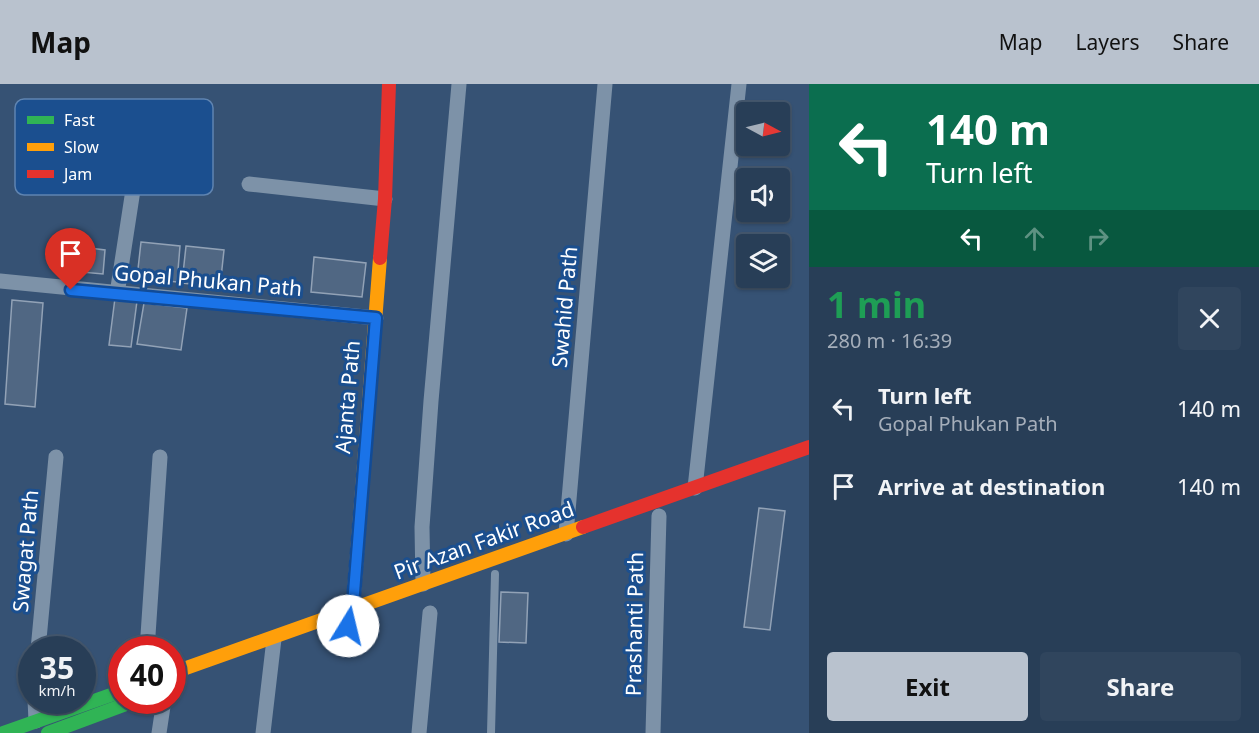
<!DOCTYPE html>
<html lang="en">
<head>
<meta charset="utf-8">
<style>
  body { margin:0; font-family:"Noto Sans",sans-serif; background:#30455d; color:#f1f3f6; height:100vh; display:flex; flex-direction:column; font-size:22px; white-space:nowrap }
  * { box-sizing:border-box; margin:0 }
  p { font-size:20px; color:#a5aeba }
  .icon { flex:none; width:33px; height:33px; fill:none; stroke:currentColor; stroke-width:2; stroke-linecap:round; stroke-linejoin:round }
  .map { position:relative; flex:1; overflow:hidden }
  .side { display:flex; flex-direction:column; background:#283e57; width:450px }
  .side>* { flex:none }
  .hud { background:#0b6e4f; color:#fff; overflow:hidden }
  .needle { width:39px; rotate:97deg }
  .tools { position:absolute; left:736px; top:18px; display:grid; gap:12px }
  .tools a { display:grid; place-items:center; width:54px; height:54px; border-radius:6px; background:#283e57; box-shadow:0 2px 4px #0004,0 0 0 2px #44576d; font-size:30px }
  .speed { position:absolute; left:18px; top:552px; display:flex; gap:12px; font-size:30px; font-weight:700; text-align:center }
  .speed>* { display:grid; place-content:center; width:78px; height:78px; border-radius:50%; background:#283e57; box-shadow:0 2px 4px #0004,0 0 0 2px #44576d; line-height:1 }
  .speed small { font-size:15px; font-weight:400 }
  .speed .limit { border:9px solid #d22; background:#fff; color:#111 }
  .pin { position:absolute; display:grid; place-items:center; width:51px; height:51px; color:#fff; margin:-62px -26px; border-radius:50% 50% 50% 0; rotate:-45deg; box-shadow:0 0 6px #0007 }
  .pin .icon { rotate:45deg }
  .me { position:absolute; width:66px; margin:-33px; rotate:9deg; stroke-linejoin:round; filter:drop-shadow(0 0 4px #0008) }
  .turn { display:flex; align-items:center; gap:21px; height:126px; padding:0 18px; font-size:27px }
  .turn .icon { width:78px; height:78px; stroke-width:2.5 }
  .turn b { display:block; font-size:42px; line-height:51px }
  .lanes { display:flex; align-items:center; height:57px; padding:0 18px; background:#0003; justify-content:center; gap:30px; direction:ltr }
  .lanes .off { opacity:.35 }
  .round { display:grid; place-items:center; flex:none; width:63px; height:63px; border-radius:6px; background:#30455d }
  .summary { display:flex; align-items:center; justify-content:space-between; height:102px; padding:0 18px }
  h1 { font-size:36px; font-weight:700; line-height:45px; color:#1e9e55 }
  .action { display:flex; gap:12px; margin-top:auto; padding:12px 18px }
  .action a { flex:1; height:69px; border-radius:6px; background:#b9c2ce; color:#111; font-size:24px; font-weight:700; line-height:69px; text-align:center }
  .action a+a { background:#30455d; color:#f1f3f6 }
  ul { padding:0; list-style:none }
  li { display:flex; align-items:center; gap:18px; height:78px; padding:0 18px }
  li div { flex:1 }
  li b { display:block; font-size:22px }
  li em { font-style:normal }
  header { display:flex; align-items:center; gap:36px; box-sizing:border-box; height:84px; padding:0 30px; background:#b9c2ce; color:#111 }
  header strong { font-size:28px }
  nav { display:flex; gap:33px; margin-inline-start:auto; font-size:21px }
  main { display:flex; flex:1; min-height:0 }
  .map>svg:first-child { display:block }
  .building { fill:#506783; stroke:#92a2b6; stroke-width:1.5 }
  .lines { fill:none; stroke-linecap:round; stroke-linejoin:round }
  .lane { stroke:#7d92a8; stroke-width:8 }
  .street { stroke:#7d92a8; stroke-width:15 }
  .fast { stroke:#30b455; stroke-width:14 }
  .slow { stroke:#ff9f0a; stroke-width:14 }
  .jam { stroke:#e5322d; stroke-width:14 }
  .route-casing { stroke:#114b97; stroke-width:15 }
  .route { stroke:#1a73e8; stroke-width:10 }
  .labels { text-anchor:middle; stroke-width:6; stroke-linejoin:round; paint-order:stroke }
  .street-label { font-size:21px; fill:#fff; stroke:#1b4f8f }
  .key { fill:#1b4f8f; stroke:#5f84b1; stroke-width:1.5 }
  .key-label { font-size:16px; fill:#fff }
</style>
</head>
<body>
<header>
<strong>Map</strong>
<nav><a>Map</a><a>Layers</a><a>Share</a></nav>
</header>
<main>
<div class="map">
<svg width="809" height="649" viewBox="0 0 809 649">
  <rect width="100%" height="100%" fill="#365274"/>
  <!-- building -->
  <g class="building">
    <polygon points="141,158 180,162 177,198 137,194"/>
    <polygon points="73,162 105,166 103,190 71,187"/>
    <polygon points="186,162 224,166 220,203 182,199"/>
    <polygon points="314,173 366,179 362,213 311,208"/>
    <polygon points="115,214 137,217 131,263 109,261"/>
    <polygon points="12,216 43,219 35,323 5,320"/>
    <polygon points="144,219 187,224 181,266 137,260"/>
    <polygon points="759,424 785,427 770,546 744,543"/>
    <polygon points="501,508 528,509 526,559 499,558"/>
  </g>
  <g class="lines">
    <!-- lane -->
    <polyline class="lane" points="491,649 495,490"/>
    <!-- street -->
    <g class="street">
      <polyline points="249,100 385,115"/>
      <polyline points="0,197 376,234"/>
      <polyline points="117,210 143,41"/>
      <polyline points="695,404 739,0"/>
      <polyline points="566,450 605,0"/>
      <polyline points="423,500 422,443 431,317 459,0"/>
      <polyline points="38,566 56,373"/>
      <polyline points="147,566 160,373"/>
      <polyline points="35,616 36,637"/>
      <polyline points="159,649 164,616"/>
      <polyline points="263,649 274,555"/>
      <polyline points="419,649 430,529"/>
      <polyline points="653,649 659,432"/>
    </g>
    <!-- fast -->
    <g class="fast">
      <polyline points="3,649 122,607"/>
      <polyline points="48,649 137,616"/>
    </g>
    <!-- slow -->
    <g class="slow">
      <polyline points="349,537 349,528 353,521 380,174"/>
      <polyline points="172,589 583,443"/>
    </g>
    <!-- jam -->
    <g class="jam">
      <polyline points="380,174 385,115 389,0"/>
      <polyline points="583,443 809,363"/>
    </g>
  </g>
  <g class="lines">
    <!-- route casing -->
    <g class="route-casing">
      <polyline id="route" points="71,206 376,234 353,521 349,528 348,542"/>
    </g>
    <!-- route -->
    <use href="#route" class="route"/>
  </g>
  <g class="labels">
    <!-- street labels -->
    <g class="street-label">
      <text transform="translate(208 197) rotate(5)" y="7">Gopal Phukan Path</text>
      <text transform="translate(565 223) rotate(-85)" y="7">Swahid Path</text>
      <text transform="translate(348 313) rotate(-85)" y="7">Ajanta Path</text>
      <text transform="translate(484 457) rotate(-20)" y="7">Pir Azan Fakir Road</text>
      <text transform="translate(26 467) rotate(-85)" y="7">Swagat Path</text>
      <text transform="translate(635 540) rotate(-89)" y="7">Prashanti Path</text>
    </g>
  </g>
  <!-- legend -->
  <rect x="15" y="15" width="198" height="96" rx="9" class="key"/>
  <rect x="27" y="32" width="27" height="8" fill="#30b455"/>
  <rect x="27" y="59" width="27" height="8" fill="#ff9f0a"/>
  <rect x="27" y="86" width="27" height="8" fill="#e5322d"/>
  <g class="key-label">
    <text x="64" y="42">Fast</text>
    <text x="64" y="69">Slow</text>
    <text x="64" y="96">Jam</text>
  </g>
</svg>
<div class="tools">
<a><svg class="needle" viewBox="-14 -14 28 28"><path d="M0-13l5 13h-10z" fill="#e53935"/><path d="M0 13l5-13h-10z" fill="#a5aeba"/></svg></a>
<a><svg class="icon" aria-label="sound" viewBox="0 0 24 24"><path d="M4 9h4l5-4v14l-5-4H4zM17 9q2 3 0 6"/></svg></a>
<a><svg class="icon" aria-label="layers" viewBox="0 0 24 24"><path d="M12 4l9 5-9 5-9-5zM3 14l9 5 9-5"/></svg></a>
</div>
<div class="speed"><div>35<small>km/h</small></div><div class="limit">40</div></div>
<div class="pin" style="left:71px;top:206px;background:#d93025"><svg class="icon" aria-label="arrive" viewBox="0 0 24 24"><path d="M6 21V4h12l-3 4 3 4H6"/></svg></div>
<svg class="me" style="left:348px;top:542px" viewBox="-20 -20 40 40"><circle r="19" fill="#fff"/><path d="M0-13L10 11 0 6-10 11z" fill="#1a73e8"/></svg>
</div>
<section class="side">
<div class="hud">
<div class="turn"><svg class="icon" aria-label="left" viewBox="0 0 24 24"><path d="M17 20v-9H6M10 6l-5 5 5 5"/></svg><div><b>140 m</b>Turn left</div></div>
<div class="lanes"><svg class="icon" aria-label="left" viewBox="0 0 24 24"><path d="M17 20v-9H6M10 6l-5 5 5 5"/></svg><svg class="icon off" aria-label="ahead" viewBox="0 0 24 24"><path d="M12 20V5M6 11l6-6 6 6"/></svg><svg class="icon off" aria-label="right" viewBox="0 0 24 24"><path d="M7 20v-9h11M14 6l5 5-5 5"/></svg></div>
</div>
<div class="summary"><div><h1>1 min</h1><p>280 m · 16:39</p></div><a class="round"><svg class="icon" aria-label="close" viewBox="0 0 24 24"><path d="M6 6l12 12M18 6L6 18"/></svg></a></div>
<ul>
<li><svg class="icon" aria-label="left" viewBox="0 0 24 24"><path d="M17 20v-9H6M10 6l-5 5 5 5"/></svg><div><b>Turn left</b><p>Gopal Phukan Path</p></div><em>140 m</em></li>
<li><svg class="icon" aria-label="arrive" viewBox="0 0 24 24"><path d="M6 21V4h12l-3 4 3 4H6"/></svg><div><b>Arrive at destination</b></div><em>140 m</em></li>
</ul>
<div class="action"><a>Exit</a><a>Share</a></div>
</section>
</main>
</body>
</html>
